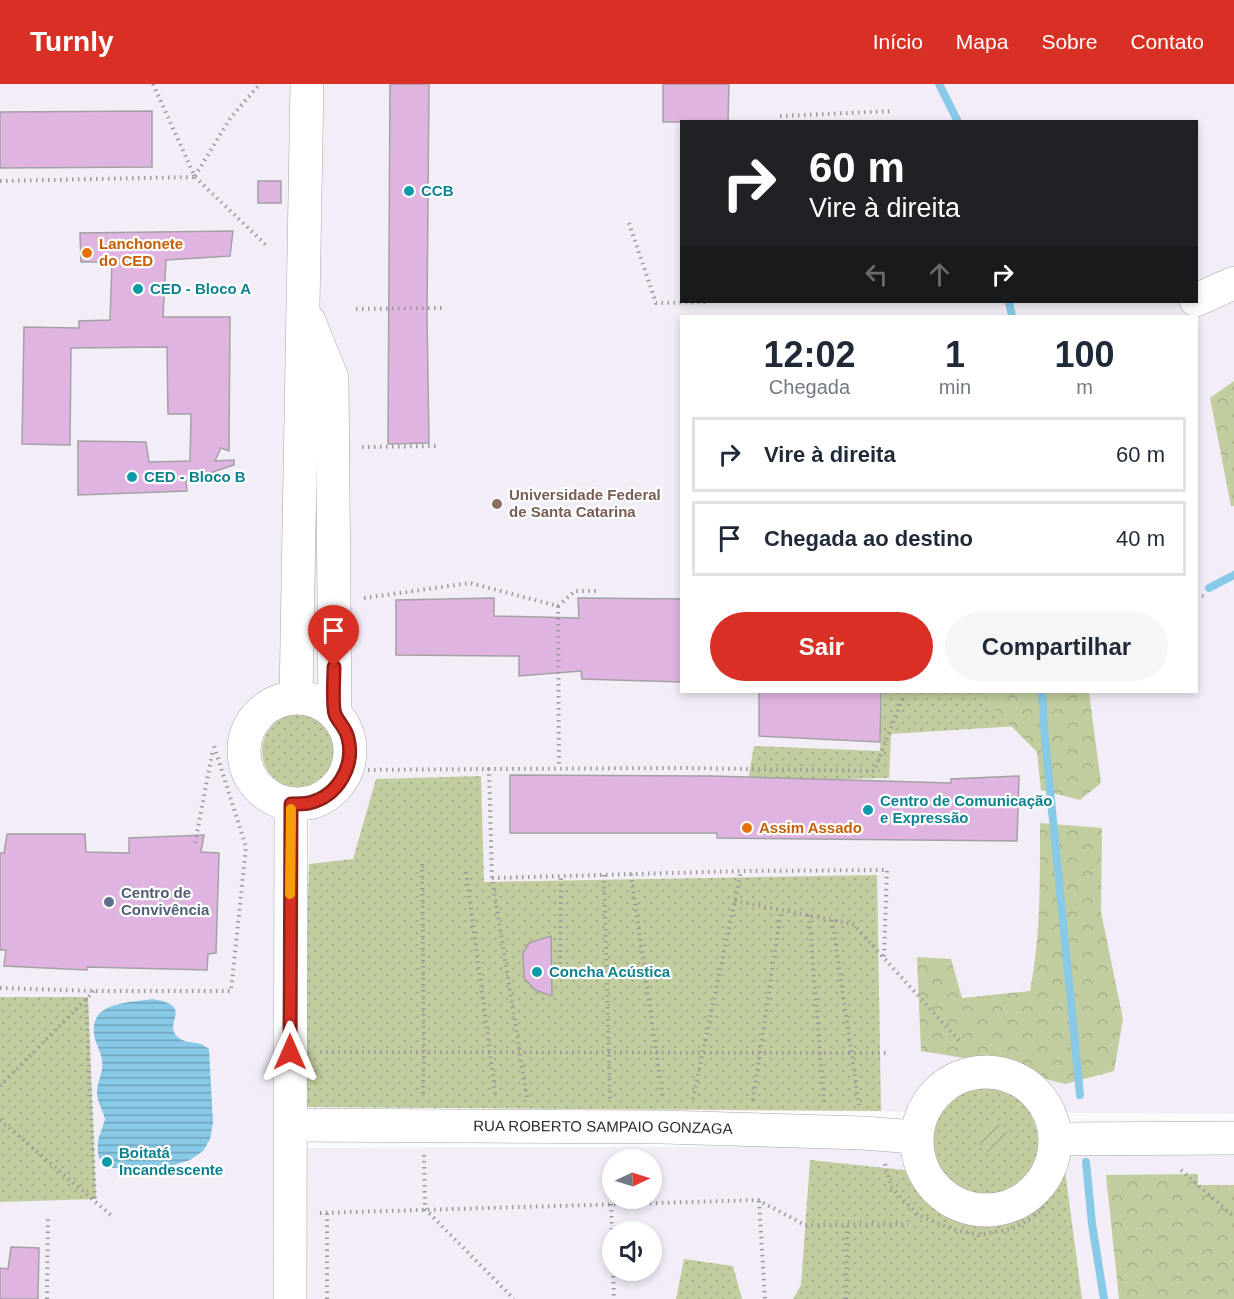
<!DOCTYPE html>
<html lang="pt">
<head>
<meta charset="utf-8">
<style>
  body { margin:0; font-family:Helvetica,sans-serif; background:#f6f6f7; color:#1f2937; height:100vh; display:flex; flex-direction:column; font-size:22px; white-space:nowrap }
  * { box-sizing:border-box; margin:0 }
  p { font-size:20px; color:#747a83 }
  .icon { flex:none; width:33px; height:33px; fill:none; stroke:currentColor; stroke-width:2; stroke-linecap:round; stroke-linejoin:round }
  .map { position:relative; flex:1; overflow:hidden }
  .drawer { position:absolute; left:680px; top:231px; width:518px; height:378px; display:flex; flex-direction:column; background:#fff; border-radius:0px; box-shadow:0 3px 9px #0003 }
  .drawer>* { flex:none }
  .hud { position:absolute; left:680px; top:36px; width:518px; height:183px; border-radius:0px; box-shadow:0 3px 9px #0003; background:#202124; color:#fff; overflow:hidden }
  .needle { width:39px; rotate:86deg }
  .tools { position:absolute; left:602px; top:1065px; display:grid; gap:12px }
  .tools a { display:grid; place-items:center; width:60px; height:60px; border-radius:50%; background:#fff; box-shadow:0 3px 9px #0003; font-size:30px }
  .pin { position:absolute; display:grid; place-items:center; width:51px; height:51px; color:#fff; margin:-62px -26px; border-radius:50% 50% 50% 0; rotate:-45deg; box-shadow:0 0 6px #0007 }
  .pin .icon { rotate:45deg }
  .me { position:absolute; width:66px; margin:-33px; rotate:0deg; stroke-linejoin:round; filter:drop-shadow(0 0 4px #0008) }
  .turn { display:flex; align-items:center; gap:21px; height:126px; padding:0 30px; font-size:27px }
  .turn .icon { width:78px; height:78px; stroke-width:2.5 }
  .turn b { display:block; font-size:42px; line-height:51px }
  .lanes { display:flex; align-items:center; height:57px; padding:0 30px; background:#0003; justify-content:center; gap:30px; direction:ltr }
  .lanes .off { opacity:.35 }
  .eta { display:flex; justify-content:space-evenly; align-items:center; height:102px; text-align:center }
  .eta b { font-size:36px; font-weight:700; line-height:42px }
  .action { display:flex; gap:12px; margin-top:auto; padding:12px 30px }
  .action a { flex:1; height:69px; border-radius:36px; background:#d93025; color:#fff; font-size:24px; font-weight:700; line-height:69px; text-align:center }
  .action a+a { background:#f6f6f7; color:#1f2937 }
  ul { padding:0; list-style:none }
  li { display:flex; align-items:center; gap:18px; height:75px; margin:0 12px 9px; padding:0 18px; border:3px solid #e0e1e3; border-radius:0px }
  li div { flex:1 }
  li b { display:block; font-size:22px }
  li em { font-style:normal }
  header { display:flex; align-items:center; gap:36px; box-sizing:border-box; height:84px; padding:0 30px; background:#d93025; color:#fff }
  header strong { font-size:28px }
  nav { display:flex; gap:33px; margin-inline-start:auto; font-size:21px }
  .map>svg:first-child { display:block }
  .built { fill:#f2edf7; fill-rule:evenodd }
  .grass { fill:url(#grass-dots) }
  .forest { fill:url(#forest-crowns) }
  .garden { fill:url(#garden-furrows) }
  .water { fill:url(#water-rules) }
  .lines { fill:none; stroke-linecap:round; stroke-linejoin:round }
  .stream { stroke:#87c9e7; stroke-width:8 }
  .building { fill:#e0b4e1; stroke:#a3a1a4; stroke-width:1.5 }
  .minor-casing { stroke:#a5a4a7; stroke-width:34 }
  .path { stroke:#9b9a9c; stroke-width:4; stroke-dasharray:1.5 4.5; stroke-linecap:butt }
  .minor { stroke:#fff; stroke-width:33 }
  .route-casing { stroke:#8d1f18; stroke-width:15 }
  .route { stroke:#d93025; stroke-width:10 }
  .slow { stroke:#f59e0b; stroke-width:10 }
  .culture-dot { fill:#0f9aa8; stroke:#fff; stroke-width:2 }
  .food-dot { fill:#e8710a; stroke:#fff; stroke-width:2 }
  .education-dot { fill:#8d6e63; stroke:#fff; stroke-width:2 }
  .service-dot { fill:#5c6f8a; stroke:#fff; stroke-width:2 }
  .labels { text-anchor:middle; stroke-width:4.5; stroke-linejoin:round; paint-order:stroke }
  .culture-label { font-size:15px; font-weight:bold; fill:#0d838f; stroke:#fff; text-anchor:start }
  .food-label { font-size:15px; font-weight:bold; fill:#c56008; stroke:#fff; text-anchor:start }
  .education-label { font-size:15px; font-weight:bold; fill:#785e54; stroke:#fff; text-anchor:start }
  .service-label { font-size:15px; font-weight:bold; fill:#4e5e75; stroke:#fff; text-anchor:start }
  .street-label { font-size:15px; fill:#2c2b2c; stroke:#fff }
</style>
</head>
<body>
<header>
<strong>Turnly</strong>
<nav><a>Início</a><a>Mapa</a><a>Sobre</a><a>Contato</a></nav>
</header>
<div class="map">
<svg width="1234" height="1215" viewBox="0 0 1234 1215">
  <defs>
    <pattern id="grass-dots" width="8" height="8" patternUnits="userSpaceOnUse" patternTransform="scale(1.5)"><rect width="8" height="8" fill="#c2cd9f"/><path d="M2 2h.1M6 6h.1" fill="none" stroke="#a7b089" stroke-width="1.8" stroke-linecap="round"/></pattern>
    <pattern id="forest-crowns" width="20" height="18" patternUnits="userSpaceOnUse" patternTransform="scale(1.5)"><rect width="20" height="18" fill="#c2cd9f"/><path d="M2 6a3 3 0 1 1 6 0M12 15a3 3 0 1 1 6 0" fill="none" stroke="#a7b089"/></pattern>
    <pattern id="garden-furrows" width="10" height="10" patternUnits="userSpaceOnUse" patternTransform="scale(1.5)"><rect width="10" height="10" fill="#c2cd9f"/><path d="M-1 1l2-2M0 10L10 0M9 11l2-2" fill="none" stroke="#a7b089"/></pattern>
    <pattern id="water-rules" width="6" height="5" patternUnits="userSpaceOnUse" patternTransform="scale(1.5)"><rect width="6" height="5" fill="#87c9e7"/><path d="M0 2.5h6" fill="none" stroke="#6fa3bb"/></pattern>
  </defs>
  <rect width="100%" height="100%" fill="#fbfafd"/>
  <!-- built -->
  <g class="built">
    <polygon points="0,0 291,0 276,1215 0,1215"/>
    <path d="M316 0H1234V1030L302 1023 310 735ZM681 38H1196V218H681ZM681 232H1196V608H681Z"/>
    <path d="M1234 1061V1215H302V1064ZM612 1076H651V1114H612ZM612 1148H651V1186H612Z"/>
  </g>
  <!-- grass -->
  <g class="grass">
    <polygon points="882,608 1033,608 1036,641 891,650 889,694 748,697 754,662 880,667"/>
    <circle cx="299" cy="667" r="37"/>
    <polygon points="481,692 484,798 877,791 881,1027 302,1023 309,780 353,775 376,695"/>
    <polygon points="0,913 88,913 96,1115 0,1118"/>
    <circle cx="985" cy="1057" r="53"/>
    <polygon points="810,1076 923,1088 941,1112 968,1125 998,1127 1022,1118 1040,1102 1052,1080 1064,1079 1082,1215 793,1215 801,1201"/>
    <polygon points="684,1175 733,1182 742,1215 676,1215"/>
  </g>
  <!-- forest -->
  <g class="forest">
    <polygon points="1234,297 1234,422 1231,422 1210,314"/>
    <polygon points="982,608 1089,608 1101,699 1080,716 1041,706 1037,668 991,622"/>
    <path d="M1040 739 1102 744 1101 828 1123 935 1114 987 1065 1000 964 974 921 967 917 873 951 875 962 914 1030 907C1041 851 1040 795 1040 739Z"/>
    <polygon points="1198,1090 1198,1101 1234,1101 1234,1215 1119,1215 1106,1091"/>
  </g>
  <!-- garden -->
  <circle class="garden" cx="993" cy="1054" r="15"/>
  <!-- water -->
  <path class="water" d="M153 915C197 923 160 939 179 954 188 961 197 955 209 965L213 1039 210 1055 203 1067 190 1076 174 1081 113 1084 99 1074C95 1055 101 1051 105 1035 103 1026 97 1018 97 1008 97 998 104 987 102 977 101 967 95 959 94 950 90 917 130 919 153 915Z"/>
  <g class="lines">
    <!-- stream -->
    <g class="stream">
      <polyline points="939,0 958,38"/>
      <polyline points="1009,218 1012,232"/>
      <polyline points="1209,504 1234,491"/>
      <polyline points="1042,608 1045,655 1080,1011"/>
      <polyline points="1086,1078 1092,1140 1104,1215"/>
    </g>
  </g>
  <!-- building -->
  <g class="building">
    <polygon points="390,0 429,0 427,232 429,359 388,360"/>
    <polygon points="663,0 729,0 728,38 663,38"/>
    <polygon points="152,27 152,83 0,84 0,28"/>
    <rect x="258" y="97" width="23" height="22"/>
    <polygon points="233,147 230,172 166,176 163,233 230,233 229,367 221,364 215,377 234,376 234,381 186,397 187,407 78,411 78,357 146,358 149,378 190,377 191,330 168,330 167,263 71,264 70,361 22,360 24,243 79,244 79,237 110,236 112,178 81,178 80,149"/>
    <polygon points="494,514 494,532 579,534 578,514 681,515 681,598 582,595 581,587 519,592 519,572 396,571 396,516"/>
    <polygon points="759,608 881,608 880,658 759,652"/>
    <polygon points="510,691 711,692 951,699 951,695 1019,692 1017,757 717,754 717,749 510,749"/>
    <polygon points="7,750 85,750 86,768 129,769 129,754 204,751 201,768 219,769 216,869 208,870 207,886 87,883 87,886 4,882 6,866 0,866 0,769 4,769"/>
    <polygon points="551,852 552,912 535,906 524,894 523,869 529,859"/>
    <polygon points="11,1163 39,1164 38,1215 0,1215 0,1184 8,1185"/>
  </g>
  <g class="lines">
    <!-- minor casing -->
    <g class="minor-casing">
      <g id="minor">
        <polyline points="1196,216 1234,199"/>
        <polyline points="309,237 332,294 335,629"/>
        <polyline points="296,613 307,0"/>
        <circle cx="297" cy="667" r="53"/>
        <circle cx="986" cy="1057" r="69"/>
        <path id="s1" d="M291 1041 663 1043 863 1049 915 1053"/>
        <polyline points="1056,1055 1234,1054"/>
        <polyline points="290,1215 291,720"/>
      </g>
    </g>
    <!-- path -->
    <g class="path">
      <polyline points="153,0 195,93 267,162"/>
      <polyline points="780,32 894,27"/>
      <polyline points="195,92 231,33 260,0"/>
      <polyline points="0,97 194,93"/>
      <polyline points="629,139 656,219 709,218"/>
      <polyline points="356,225 444,224"/>
      <polyline points="362,363 437,362"/>
      <polyline points="1196,511 1205,512"/>
      <polyline points="364,514 470,499 558,522 575,507 597,507"/>
      <polyline points="558,522 559,684"/>
      <polyline points="362,686 489,685"/>
      <polyline points="195,759 213,665"/>
      <polyline points="422,780 424,968 423,1013"/>
      <polyline points="466,788 496,1014"/>
      <polyline points="631,790 663,1015"/>
      <polyline points="604,791 610,1015"/>
      <polyline points="492,794 741,787 887,786 884,874"/>
      <polyline points="735,817 853,840 962,960"/>
      <polyline points="809,831 824,1018"/>
      <polyline points="832,836 859,1021"/>
      <polyline points="560,880 561,792"/>
      <polyline points="0,904 94,907 231,907 246,763 214,662"/>
      <polyline points="86,915 95,1117"/>
      <polyline points="320,968 886,969"/>
      <polyline points="0,1002 94,907"/>
      <polyline points="527,1013 492,794 489,685 683,684 874,687 904,611"/>
      <polyline points="693,1015 741,787"/>
      <polyline points="753,1016 781,826"/>
      <polyline points="0,1036 112,1132"/>
      <polyline points="424,1071 425,1125 514,1215"/>
      <polyline points="885,1080 891,1103 918,1131 952,1145 979,1151 1015,1144 1040,1127 1065,1089"/>
      <polyline points="1181,1086 1234,1133"/>
      <polyline points="759,1117 765,1215"/>
      <polyline points="611,1120 612,1148"/>
      <polyline points="320,1129 758,1116 805,1141 908,1140"/>
      <polyline points="613,1186 614,1215"/>
      <polyline points="47,1215 48,1131"/>
      <polyline points="327,1215 327,1129"/>
      <polyline points="846,1215 847,1142"/>
    </g>
    <!-- minor -->
    <use href="#minor" class="minor"/>
  </g>
  <g class="lines">
    <!-- route casing -->
    <g class="route-casing">
      <path id="route" d="M290 968 291 720C296 720 303 720 309 719 338 712 355 682 348 654 346 644 338 638 335 630 332 622 334 593 334 583"/>
    </g>
    <!-- route -->
    <use href="#route" class="route"/>
    <!-- slow -->
    <polyline class="slow" points="290,810 291,725"/>
  </g>
  <!-- markers -->
  <g class="culture-dot">
    <circle cx="409" cy="107" r="6"/>
    <circle cx="138" cy="205" r="6"/>
    <circle cx="132" cy="393" r="6"/>
    <circle cx="868" cy="726" r="6"/>
    <circle cx="537" cy="888" r="6"/>
    <circle cx="107" cy="1078" r="6"/>
  </g>
  <g class="food-dot">
    <circle cx="87" cy="169" r="6"/>
    <circle cx="747" cy="744" r="6"/>
  </g>
  <circle class="education-dot" cx="497" cy="420" r="6"/>
  <circle class="service-dot" cx="109" cy="818" r="6"/>
  <g class="labels">
    <!-- culture labels -->
    <g class="culture-label">
      <text x="421" y="112">CCB</text>
      <text x="150" y="210">CED - Bloco A</text>
      <text x="144" y="398">CED - Bloco B</text>
      <text x="880" y="722">Centro de Comunicação<tspan x="880" dy="17">e Expressão</tspan></text>
      <text x="549" y="893">Concha Acústica</text>
      <text x="119" y="1074">Boitatá<tspan x="119" dy="17">Incandescente</tspan></text>
    </g>
    <!-- food labels -->
    <g class="food-label">
      <text x="99" y="165">Lanchonete<tspan x="99" dy="17">do CED</tspan></text>
      <text x="759" y="749">Assim Assado</text>
    </g>
    <!-- education labels -->
    <g class="education-label">
      <text x="509" y="416">Universidade Federal<tspan x="509" dy="17">de Santa Catarina</tspan></text>
    </g>
    <!-- service labels -->
    <g class="service-label">
      <text x="121" y="814">Centro de<tspan x="121" dy="17">Convivência</tspan></text>
    </g>
    <!-- street labels -->
    <g class="street-label">
      <text dy="5" stroke="none"><textPath href="#s1" startOffset="312">RUA ROBERTO SAMPAIO GONZAGA</textPath></text>
    </g>
  </g>
</svg>
<div class="tools">
<a><svg class="needle" viewBox="-14 -14 28 28"><path d="M0-13l5 13h-10z" fill="#e53935"/><path d="M0 13l5-13h-10z" fill="#747a83"/></svg></a>
<a><svg class="icon" aria-label="sound" viewBox="0 0 24 24"><path d="M4 9h4l5-4v14l-5-4H4zM17 9q2 3 0 6"/></svg></a>
</div>
<div class="pin" style="left:334px;top:583px;background:#d93025"><svg class="icon" aria-label="arrive" viewBox="0 0 24 24"><path d="M6 21V4h12l-3 4 3 4H6"/></svg></div>
<svg class="me" style="left:290px;top:968px" viewBox="-20 -20 40 40"><path d="M0-17L14 15 0 8-14 15z" fill="#d93025" stroke="#fff" stroke-width="4"/></svg>
<div class="hud">
<div class="turn"><svg class="icon" aria-label="right" viewBox="0 0 24 24"><path d="M7 20v-9h11M14 6l5 5-5 5"/></svg><div><b>60 m</b>Vire à direita</div></div>
<div class="lanes"><svg class="icon off" aria-label="left" viewBox="0 0 24 24"><path d="M17 20v-9H6M10 6l-5 5 5 5"/></svg><svg class="icon off" aria-label="ahead" viewBox="0 0 24 24"><path d="M12 20V5M6 11l6-6 6 6"/></svg><svg class="icon" aria-label="right" viewBox="0 0 24 24"><path d="M7 20v-9h11M14 6l5 5-5 5"/></svg></div>
</div>
<section class="drawer">
<div class="eta">
<div><b>12:02</b><p>Chegada</p></div>
<div><b>1</b><p>min</p></div>
<div><b>100</b><p>m</p></div>
</div>
<ul>
<li><svg class="icon" aria-label="right" viewBox="0 0 24 24"><path d="M7 20v-9h11M14 6l5 5-5 5"/></svg><div><b>Vire à direita</b></div><em>60 m</em></li>
<li><svg class="icon" aria-label="arrive" viewBox="0 0 24 24"><path d="M6 21V4h12l-3 4 3 4H6"/></svg><div><b>Chegada ao destino</b></div><em>40 m</em></li>
</ul>
<div class="action"><a>Sair</a><a>Compartilhar</a></div>
</section>
</div>
</body>
</html>
